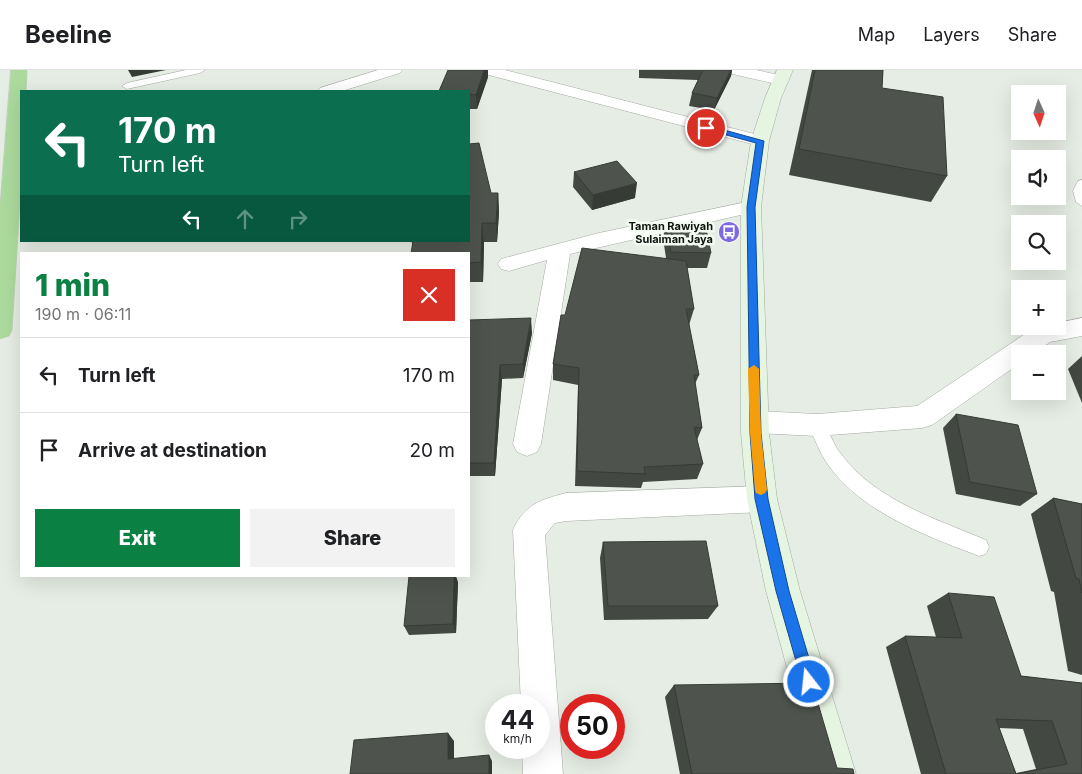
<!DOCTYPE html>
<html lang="en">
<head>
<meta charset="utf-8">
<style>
  body { margin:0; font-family:Inter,sans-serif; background:#f2f2f2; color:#202124; height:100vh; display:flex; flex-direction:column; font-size:19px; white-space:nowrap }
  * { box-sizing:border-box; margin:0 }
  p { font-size:16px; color:#757577 }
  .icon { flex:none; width:28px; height:28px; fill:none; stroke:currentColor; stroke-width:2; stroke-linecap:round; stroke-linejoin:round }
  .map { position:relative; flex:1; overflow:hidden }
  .sheet { position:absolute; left:20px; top:182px; width:450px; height:325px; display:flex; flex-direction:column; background:#fff; border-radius:0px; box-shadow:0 5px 20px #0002 }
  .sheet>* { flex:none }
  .top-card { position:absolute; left:20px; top:20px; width:450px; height:152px; border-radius:0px; box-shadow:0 5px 20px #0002; background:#0b6e4f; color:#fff; overflow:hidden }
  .needle { width:32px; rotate:177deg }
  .buttons { position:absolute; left:1011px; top:15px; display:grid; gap:10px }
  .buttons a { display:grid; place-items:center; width:55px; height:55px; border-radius:0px; background:#fff; box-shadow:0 5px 20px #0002; font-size:25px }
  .speed { position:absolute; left:485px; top:624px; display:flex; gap:10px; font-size:25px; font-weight:700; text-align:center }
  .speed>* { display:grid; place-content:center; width:65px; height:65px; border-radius:50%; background:#fff; box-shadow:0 5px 20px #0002; line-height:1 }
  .speed small { font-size:12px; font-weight:400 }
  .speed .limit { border:8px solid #d22; background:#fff; color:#111 }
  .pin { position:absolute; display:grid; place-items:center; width:42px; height:42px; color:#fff; margin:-21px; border:2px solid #fff; border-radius:50%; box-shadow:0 1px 5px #0007 }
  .me { position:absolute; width:55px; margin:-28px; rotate:344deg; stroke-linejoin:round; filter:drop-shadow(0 0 4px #0008) }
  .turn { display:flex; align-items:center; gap:18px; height:105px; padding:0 15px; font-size:22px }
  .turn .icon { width:65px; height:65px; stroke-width:2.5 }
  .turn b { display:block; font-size:35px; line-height:42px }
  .lanes { display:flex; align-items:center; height:48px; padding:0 15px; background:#0003; justify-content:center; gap:25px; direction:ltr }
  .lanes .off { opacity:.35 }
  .round { display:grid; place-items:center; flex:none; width:52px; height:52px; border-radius:0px; background:#f2f2f2 }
  .headline { display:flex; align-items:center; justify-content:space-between; height:85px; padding:0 15px }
  h1 { font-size:30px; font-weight:800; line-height:38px; color:#0b8043 }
  .cta { display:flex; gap:10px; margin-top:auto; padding:10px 15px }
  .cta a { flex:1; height:58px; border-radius:0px; background:#0b8043; color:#fff; font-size:20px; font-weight:800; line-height:58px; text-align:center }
  .cta a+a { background:#f2f2f2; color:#202124 }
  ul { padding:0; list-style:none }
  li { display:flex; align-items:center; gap:15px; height:75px; padding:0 15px; border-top:1px solid #e0e0e0 }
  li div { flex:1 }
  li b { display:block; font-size:19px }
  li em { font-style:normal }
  header { display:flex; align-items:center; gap:30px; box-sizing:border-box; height:70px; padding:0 25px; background:#fff; border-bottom:1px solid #e0e0e0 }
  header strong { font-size:24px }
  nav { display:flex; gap:28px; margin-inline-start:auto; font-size:18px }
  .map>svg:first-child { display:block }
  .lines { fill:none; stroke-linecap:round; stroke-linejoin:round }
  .service-casing { stroke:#a5aba3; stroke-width:1 }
  .minor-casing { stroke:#a5aba3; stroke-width:1 }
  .secondary-casing { stroke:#a5aba3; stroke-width:1 }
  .motorway-casing { stroke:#cacbca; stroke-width:1 }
  .service { fill:#fff; fill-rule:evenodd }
  .minor { fill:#fff; fill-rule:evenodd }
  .secondary { fill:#e6f4e2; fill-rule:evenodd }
  .motorway { fill:#acda9d; fill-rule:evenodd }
  .wall { fill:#434842; fill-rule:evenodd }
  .shaded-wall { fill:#373b36 }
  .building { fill:#4e544d; stroke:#373b36; fill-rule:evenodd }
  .route { fill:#1a73e8; stroke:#114b97 }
  .slow { fill:#f59e0b }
  .labels { text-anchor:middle; stroke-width:5; stroke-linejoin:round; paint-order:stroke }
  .far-poi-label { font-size:11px; font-weight:bold; fill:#101310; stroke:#f3faf1; text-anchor:end }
</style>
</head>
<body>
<header>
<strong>Beeline</strong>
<nav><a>Map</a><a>Layers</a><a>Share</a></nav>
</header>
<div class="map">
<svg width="1082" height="704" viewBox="0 0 1082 704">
  <rect width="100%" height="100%" fill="#e6ede4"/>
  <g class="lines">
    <!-- service casing -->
    <g class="service-casing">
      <g id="service">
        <polygon points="186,0 205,0 200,3 127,19 122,16 127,13"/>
        <polygon points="1082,110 1082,136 1076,132 1073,121 1078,111"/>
        <path d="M817 348 823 350C829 361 833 374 841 384 875 430 936 449 986 470L989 477 986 484 979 486C927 466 863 443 829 396 820 384 815 369 808 355L811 350Z"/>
      </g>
    </g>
    <!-- minor casing -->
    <g class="minor-casing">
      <g id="minor">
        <polygon points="378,0 402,0 400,3 342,21 318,21 320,18"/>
        <polygon points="479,0 505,0 766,67 769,71 766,75 760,76 481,3"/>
        <polygon points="726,0 756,0 787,7 789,10 787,13 781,15 728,3"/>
        <polygon points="751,131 758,133 761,137 758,141 570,184 541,374 537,382 527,386 517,382 513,374 547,190 509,201 501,199 498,194 501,189 599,163"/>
        <polygon points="1082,248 1082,266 1050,272 1033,284 1020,284 1020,293 932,355 922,358 817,366 756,363 746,360 742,352 746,344 756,341 817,344 917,336 1034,258 1058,256 1058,253"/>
        <path d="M762 416 773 420 777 429 773 438 762 442 566 451 555 453 545 465 563 704H523L522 678H539V635H521L513 460C525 434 540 430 566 423Z"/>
      </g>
    </g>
    <!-- secondary casing -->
    <g class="secondary-casing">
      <polygon id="secondary" points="777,0 793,0 781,28 769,71 761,137 769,363 777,429 800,521 856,704 816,704 766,521 747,429 741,363 741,137 751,71 765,28"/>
    </g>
    <!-- motorway casing -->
    <g class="motorway-casing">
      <polygon id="motorway" points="11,0 27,0 26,21 21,21 21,116 12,260 9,266 0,269 0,136"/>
    </g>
    <!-- service -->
    <use href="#service" class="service"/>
    <!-- minor -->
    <use href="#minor" class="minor"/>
    <!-- secondary -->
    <use href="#secondary" class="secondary"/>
    <!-- motorway -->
    <use href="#motorway" class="motorway"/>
  </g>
  <!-- wall -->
  <g class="wall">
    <polygon points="639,0 732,0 731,6 714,40 689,36 692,23 698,10 639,8"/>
    <polygon points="812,0 883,0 882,18 947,106 931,132 789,105"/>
    <polygon points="488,7 477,39 469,39 469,21"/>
    <polygon points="574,102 635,128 592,140 573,117"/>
    <polygon points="491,123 498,123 499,142 497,172 484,172 483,212 469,212 469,216 469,184 410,172 410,171 469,171"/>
    <polygon points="666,153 711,183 707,198 687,198 694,239 689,255 699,305 695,314 702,358 697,370 703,394 697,409 643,412 641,418 575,416 578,315 553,310 553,294 565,245 666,188 663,168"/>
    <polygon points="469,250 532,263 523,308 502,309 495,406 469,406"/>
    <polygon points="1082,286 1082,333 1068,299"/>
    <polygon points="956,344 1037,424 1020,436 956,424 943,358"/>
    <polygon points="1053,428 1082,434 1082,605 1068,601 1054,522 1051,521 1031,444"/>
    <polygon points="603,472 718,536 708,549 604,550 600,488"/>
    <polygon points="458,512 456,563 409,565 404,556"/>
    <path d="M948 523 1021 606 1082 613V704H921L886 577 905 566 936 567 927 536ZM999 658 1023 659 1036 699 1016 703Z"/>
    <polygon points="674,615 837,698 854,704 680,704 665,627"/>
  </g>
  <!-- shaded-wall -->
  <g class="shaded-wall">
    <polygon points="128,0 166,0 132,7"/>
    <polygon points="484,0 488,0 488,7 477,39 476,25"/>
    <polygon points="731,0 732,0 731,6 714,40 717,28"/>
    <polygon points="637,113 635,128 592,140 593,125"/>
    <polygon points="498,123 499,142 497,172 496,153"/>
    <polygon points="482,153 484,172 483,212 481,192"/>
    <polygon points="531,248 532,263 523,308 523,294"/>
    <polygon points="500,295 502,309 495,406 494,393"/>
    <polygon points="454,506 456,506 458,512 456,563 453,554"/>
    <polygon points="448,663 454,671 454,695 448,689"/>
    <polygon points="489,685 492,691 492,704 489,704"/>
  </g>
  <!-- building -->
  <g class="building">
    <polygon points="448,0 484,0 476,25 469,24 469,21 439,21"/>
    <polygon points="703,0 731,0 717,28 692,23"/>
    <polygon points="815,0 883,0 882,18 943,27 947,106 799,79"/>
    <polygon points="479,73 491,123 498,123 496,153 482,153 481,192 469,193 469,184 411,184 413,171 469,171 469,74"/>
    <polygon points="617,91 637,113 593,125 574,102"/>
    <polygon points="666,153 705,154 711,183 671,182"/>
    <polygon points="582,178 686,191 694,239 686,239 699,305 694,305 702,358 694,357 703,394 644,397 645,404 577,401 579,298 553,294 561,245 565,245"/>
    <polygon points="531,248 523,294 500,295 494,393 469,393 469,250"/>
    <polygon points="956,344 1018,355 1037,424 970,412"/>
    <polygon points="1053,428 1082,434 1082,523 1079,509 1076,508"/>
    <polygon points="706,471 718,536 608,536 603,472"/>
    <polygon points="409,506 454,506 453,554 404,556"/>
    <path d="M948 523 994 527 1021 606 1082 613V704H946L905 566 962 568ZM996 649 1052 651 1067 694 1016 704Z"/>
    <polygon points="812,613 837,698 853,699 854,704 692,704 674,615"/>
    <polygon points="448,663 448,689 489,685 489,704 350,704 354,670"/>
  </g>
  <!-- route -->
  <polygon class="route" points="706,55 764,71 755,137 761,363 768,429 789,521 816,612 814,618 809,620 804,618 802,612 776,521 755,429 750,363 747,137 756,73 704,59 704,56"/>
  <!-- slow -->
  <polygon class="slow" points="754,295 759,299 761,363 767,420 765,423 761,425 756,423 755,420 750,363 748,299"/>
  <!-- icons -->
  <defs>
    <g id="bus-disc" transform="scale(1.125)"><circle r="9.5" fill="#7f68e3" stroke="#f3faf1"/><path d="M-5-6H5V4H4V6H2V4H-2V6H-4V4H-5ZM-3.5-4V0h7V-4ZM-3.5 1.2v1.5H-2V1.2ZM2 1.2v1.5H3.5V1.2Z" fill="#fff"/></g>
  </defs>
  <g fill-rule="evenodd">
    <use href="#bus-disc" x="729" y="162"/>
  </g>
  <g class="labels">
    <!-- far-poi labels -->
    <g class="far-poi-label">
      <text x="713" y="160">Taman Rawiyah<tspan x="713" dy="13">Sulaiman Jaya</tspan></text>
    </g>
  </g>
</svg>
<div class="buttons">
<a><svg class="needle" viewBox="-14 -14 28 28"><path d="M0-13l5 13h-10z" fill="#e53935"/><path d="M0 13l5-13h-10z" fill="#757577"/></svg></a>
<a><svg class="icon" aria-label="sound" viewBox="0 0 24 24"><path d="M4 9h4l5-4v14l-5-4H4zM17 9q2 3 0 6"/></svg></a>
<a><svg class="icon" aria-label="search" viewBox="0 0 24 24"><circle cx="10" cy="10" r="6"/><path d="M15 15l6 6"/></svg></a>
<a>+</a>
<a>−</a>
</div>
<div class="speed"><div>44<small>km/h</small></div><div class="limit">50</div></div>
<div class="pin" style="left:706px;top:58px;background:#d93025"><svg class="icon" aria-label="arrive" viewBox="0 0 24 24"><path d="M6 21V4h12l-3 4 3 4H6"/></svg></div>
<svg class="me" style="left:809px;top:612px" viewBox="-20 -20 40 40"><circle r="17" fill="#1a73e8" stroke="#fff" stroke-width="3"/><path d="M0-11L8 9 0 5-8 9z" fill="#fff"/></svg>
<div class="top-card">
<div class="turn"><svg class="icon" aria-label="left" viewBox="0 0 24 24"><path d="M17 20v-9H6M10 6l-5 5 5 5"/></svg><div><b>170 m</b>Turn left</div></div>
<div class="lanes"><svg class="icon" aria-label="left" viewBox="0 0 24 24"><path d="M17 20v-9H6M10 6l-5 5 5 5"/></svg><svg class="icon off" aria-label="ahead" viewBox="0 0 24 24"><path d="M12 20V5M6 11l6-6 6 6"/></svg><svg class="icon off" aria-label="right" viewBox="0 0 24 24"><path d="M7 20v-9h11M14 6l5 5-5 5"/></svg></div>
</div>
<section class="sheet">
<div class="headline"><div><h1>1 min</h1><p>190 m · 06:11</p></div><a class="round" style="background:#d93025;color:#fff"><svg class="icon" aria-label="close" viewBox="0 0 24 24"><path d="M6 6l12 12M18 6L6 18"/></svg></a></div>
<ul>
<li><svg class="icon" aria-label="left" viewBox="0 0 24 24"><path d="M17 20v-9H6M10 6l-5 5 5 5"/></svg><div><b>Turn left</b></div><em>170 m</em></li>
<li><svg class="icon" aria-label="arrive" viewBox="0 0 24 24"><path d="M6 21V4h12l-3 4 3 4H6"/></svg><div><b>Arrive at destination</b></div><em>20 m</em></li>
</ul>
<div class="cta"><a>Exit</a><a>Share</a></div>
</section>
</div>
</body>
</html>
